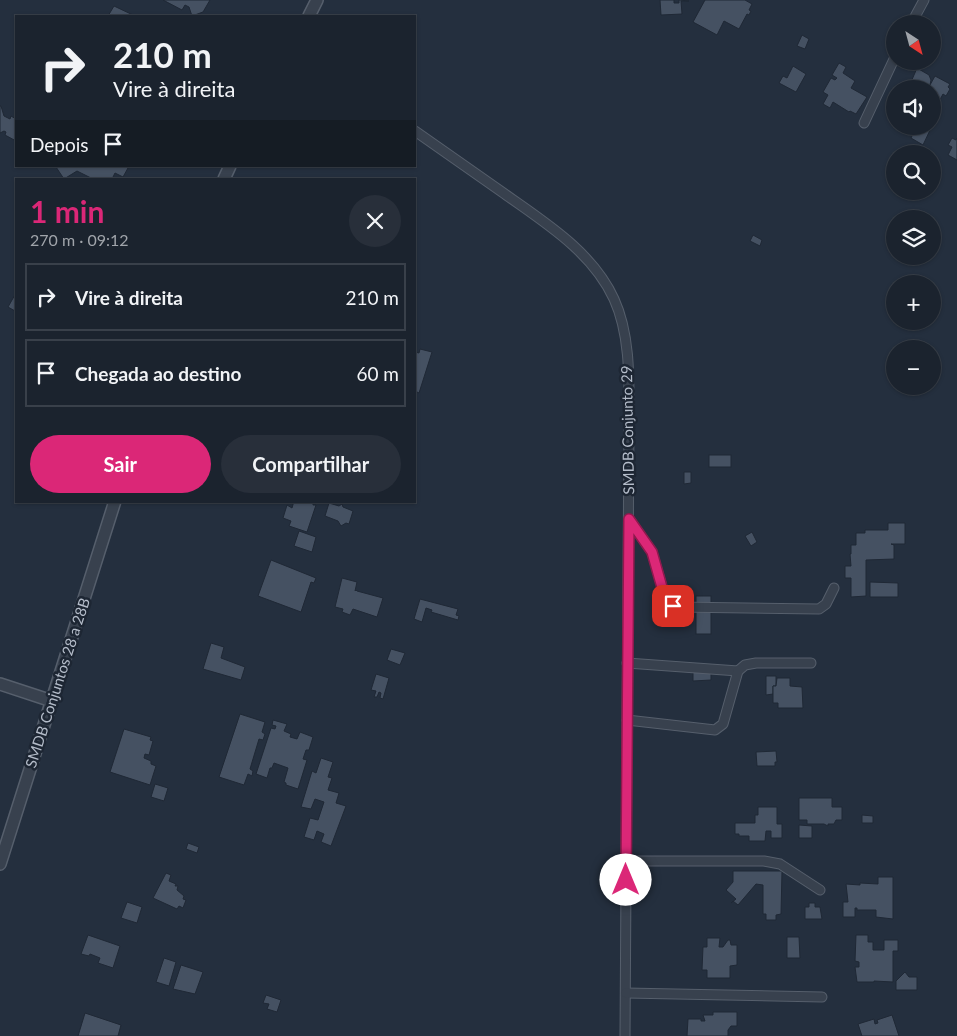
<!DOCTYPE html>
<html lang="pt">
<head>
<meta charset="utf-8">
<style>
  body { margin:0; font-family:Lato,sans-serif; background:#282f3a; color:#f1f3f6; height:100vh; display:flex; flex-direction:column; font-size:19px; white-space:nowrap }
  * { box-sizing:border-box; margin:0 }
  p { font-size:16px; color:#a0a4aa }
  .icon { flex:none; width:28px; height:28px; fill:none; stroke:currentColor; stroke-width:2; stroke-linecap:round; stroke-linejoin:round }
  .map { position:relative; flex:1; overflow:hidden }
  .sheet { position:absolute; left:15px; top:178px; width:401px; height:325px; display:flex; flex-direction:column; background:#1b232e; border-radius:0px; box-shadow:0 1px 4px #0004,0 0 0 1px #39404a }
  .sheet>* { flex:none }
  .guide { position:absolute; left:15px; top:15px; width:401px; height:152px; border-radius:0px; box-shadow:0 1px 4px #0004,0 0 0 1px #39404a; background:#1b232e; color:#f1f3f6; overflow:hidden }
  .needle { width:32px; rotate:144deg }
  .tools { position:absolute; left:886px; top:15px; display:grid; gap:10px }
  .tools a { display:grid; place-items:center; width:55px; height:55px; border-radius:50%; background:#1b232e; box-shadow:0 1px 4px #0004,0 0 0 1px #39404a; font-size:25px }
  .pin { position:absolute; display:grid; place-items:center; width:42px; height:42px; color:#fff; margin:-21px; border-radius:10px; box-shadow:0 2px 8px #0006 }
  .me { position:absolute; width:55px; margin:-28px; rotate:0deg; stroke-linejoin:round; filter:drop-shadow(0 0 4px #0008) }
  .turn { display:flex; align-items:center; gap:18px; height:105px; padding:0 15px; font-size:22px }
  .turn .icon { width:65px; height:65px; stroke-width:2.5 }
  .turn b { display:block; font-size:35px; line-height:42px }
  .then { display:flex; align-items:center; height:48px; padding:0 15px; background:#0003; gap:10px; font-size:19px }
  .round { display:grid; place-items:center; flex:none; width:52px; height:52px; border-radius:26px; background:#282f3a }
  .summary { display:flex; align-items:center; justify-content:space-between; height:85px; padding:0 15px }
  h1 { font-size:30px; font-weight:700; line-height:38px; color:#db2777 }
  .cta { display:flex; gap:10px; margin-top:auto; padding:10px 15px }
  .cta a { flex:1; height:58px; border-radius:30px; background:#db2777; color:#fff; font-size:20px; font-weight:700; line-height:58px; text-align:center }
  .cta a+a { background:#282f3a; color:#f1f3f6 }
  ul { padding:0; list-style:none }
  li { display:flex; align-items:center; gap:15px; height:68px; margin:0 10px 8px; padding:0 5px; border:2px solid #39404a; border-radius:0px }
  li div { flex:1 }
  li b { display:block; font-size:19px }
  li em { font-style:normal }
  .map>svg:first-child { display:block }
  .building { fill:#455162; stroke:#1f2835 }
  .lines { fill:none; stroke-linecap:round; stroke-linejoin:round }
  .minor-casing { stroke:#565f6c; stroke-width:11 }
  .tertiary-casing { stroke:#565f6c; stroke-width:14 }
  .minor { stroke:#38414e; stroke-width:9 }
  .tertiary { stroke:#38414e; stroke-width:11 }
  .route-casing { stroke:#8e194d; stroke-width:12 }
  .route { stroke:#db2777; stroke-width:9 }
  .labels { text-anchor:middle; stroke-width:5; stroke-linejoin:round; paint-order:stroke }
  .street-label { font-size:15px; fill:#b4bcc9; stroke:#1d2633 }
</style>
</head>
<body>
<div class="map">
<svg width="957" height="1036" viewBox="0 0 957 1036">
  <rect width="100%" height="100%" fill="#242f3e"/>
  <!-- building -->
  <g class="building">
    <polygon points="163,0 210,0 203,12 192,16 189,7 185,5 182,10"/>
    <polygon points="660,0 674,0 674,3 679,3 679,0 689,1 681,1 682,14 661,15"/>
    <polygon points="705,0 745,0 752,4 749,10 751,11 749,15 747,14 739,29 724,21 717,35 693,22"/>
    <polygon points="114,6 133,15 108,16"/>
    <polygon points="802,35 809,39 805,49 797,46"/>
    <polygon points="839,63 846,67 843,73 855,81 851,88 867,97 856,114 850,111 849,112 833,102 830,108 823,104 828,95 823,92 831,78 835,80 837,78 832,75"/>
    <polygon points="793,66 806,74 796,92 779,83 783,76 787,78"/>
    <polygon points="917,68 929,75 931,80 930,85 935,76 950,84 948,87 950,89 946,96 943,94 935,109 940,111 932,126 932,89 908,89"/>
    <polygon points="0,106 1,106 4,116 10,119 11,116 16,119 16,141 5,135 6,132 4,131 0,133"/>
    <polygon points="917,126 932,126 923,145 911,138"/>
    <polygon points="952,138 956,140 957,138 957,160 948,155 952,147 948,145"/>
    <polygon points="57,166 125,166 128,168 123,177 115,173 112,179 93,179 77,171 64,179 56,167"/>
    <polygon points="753,235 762,240 760,246 750,241"/>
    <polygon points="16,293 16,308 15,311 8,307"/>
    <polygon points="420,349 432,352 419,393 415,391 415,352 419,353"/>
    <rect x="709" y="455" width="22" height="12"/>
    <polygon points="684,472 691,472 691,483 684,484"/>
    <polygon points="294,501 313,501 313,505 316,505 307,532 289,526 291,521 283,518 287,505 292,508"/>
    <polygon points="329,503 339,506 342,504 343,507 353,511 349,524 346,523 341,526 338,521 325,516"/>
    <polygon points="888,523 905,523 905,544 891,544 894,545 894,559 866,560 866,596 851,597 851,578 845,578 845,566 851,566 850,554 851,554 851,545 856,545 856,533 865,533 865,530 888,530"/>
    <polygon points="299,531 316,537 312,552 294,546"/>
    <polygon points="752,532 757,542 751,546 745,536"/>
    <polygon points="271,560 316,578 314,583 311,582 301,612 258,596"/>
    <polygon points="342,578 357,582 355,591 356,590 357,591 383,598 377,617 353,609 350,615 342,612 343,609 335,607"/>
    <polygon points="870,582 898,583 898,597 870,597"/>
    <rect x="696" y="596" width="15" height="38"/>
    <polygon points="420,599 458,609 456,615 459,616 458,620 431,612 432,610 426,608 422,622 414,619"/>
    <polygon points="211,643 224,647 221,658 245,667 241,680 203,669"/>
    <polygon points="391,649 405,653 400,665 387,660"/>
    <polygon points="693,667 711,670 711,680 693,681"/>
    <polygon points="376,674 389,678 383,699 380,698 381,693 379,692 377,697 374,697 376,691 371,690"/>
    <polygon points="766,676 776,676 776,686 773,686 773,694 766,695"/>
    <polygon points="777,678 790,678 790,686 802,687 803,708 778,708 778,703 773,703 773,686 776,686"/>
    <polygon points="240,714 265,722 262,732 265,734 263,740 259,739 250,769 253,771 252,776 248,774 244,785 219,777"/>
    <polygon points="273,720 287,724 284,731 291,734 290,737 297,739 300,732 313,737 309,750 306,750 303,759 307,760 298,789 286,785 286,783 284,782 288,768 274,763 272,768 270,768 267,778 256,774 271,728 275,729 276,726 272,725"/>
    <polygon points="124,729 151,737 150,740 153,741 149,755 145,754 144,758 151,761 151,764 156,766 150,785 110,772"/>
    <polygon points="776,751 777,762 775,762 775,766 757,766 756,752"/>
    <polygon points="321,758 333,762 328,777 332,778 328,790 339,793 336,803 346,806 331,846 321,842 324,834 317,831 314,840 304,837 310,818 318,820 324,802 315,799 311,809 301,807 312,771 316,773"/>
    <polygon points="155,784 168,788 164,801 151,797"/>
    <polygon points="799,798 832,798 832,807 842,807 842,820 836,820 834,824 828,824 828,826 824,824 807,824 807,820 799,820"/>
    <polygon points="758,807 777,807 777,824 782,824 782,838 771,838 771,831 766,831 765,841 749,841 749,836 739,836 739,834 735,834 735,823 755,823 755,815 758,815"/>
    <polygon points="862,815 873,816 873,823 862,823"/>
    <polygon points="799,825 812,826 812,838 799,838"/>
    <polygon points="188,843 199,847 197,853 186,849"/>
    <polygon points="733,871 782,871 781,914 776,915 776,920 766,920 766,914 763,914 763,885 756,884 738,905 733,901 731,903 736,899 726,890 733,882"/>
    <polygon points="166,873 171,875 169,881 176,884 175,886 178,886 177,890 184,896 183,899 186,900 183,908 179,906 177,909 153,898"/>
    <polygon points="878,877 893,877 893,919 876,917 876,910 857,910 857,908 855,908 855,917 843,917 843,902 848,902 846,884 860,885 860,883 878,884"/>
    <polygon points="127,902 142,907 137,923 121,918"/>
    <polygon points="809,903 815,903 815,907 820,907 822,919 805,919 805,907 809,907"/>
    <polygon points="88,935 120,946 113,968 98,963 100,958 90,954 89,956 81,954"/>
    <polygon points="856,935 868,935 868,942 873,942 873,950 884,950 884,940 898,940 898,951 893,951 893,982 874,981 874,982 857,982 855,967 859,967 859,962 855,961"/>
    <polygon points="787,937 799,937 800,958 787,958"/>
    <polygon points="707,938 720,938 719,947 723,947 728,940 730,940 731,945 737,945 737,965 730,966 730,978 707,978 707,970 702,970 703,947 707,947"/>
    <polygon points="164,958 176,962 169,986 156,982"/>
    <polygon points="181,965 203,972 195,994 173,989"/>
    <polygon points="905,972 909,977 917,977 917,990 896,990 896,981"/>
    <polygon points="266,995 281,1000 277,1012 267,1009 269,1004 263,1003"/>
    <polygon points="713,1012 737,1012 737,1026 731,1026 728,1030 728,1036 687,1036 688,1019 701,1019 701,1021 705,1021 703,1015 713,1015"/>
    <polygon points="85,1013 121,1025 118,1036 78,1036"/>
    <polygon points="892,1015 899,1036 862,1036 858,1024 874,1019 875,1024 878,1023 877,1020"/>
  </g>
  <g class="lines">
    <!-- minor casing -->
    <g class="minor-casing">
      <g id="minor">
        <polyline points="911,24 924,0"/>
        <polyline points="864,123 895,57"/>
        <path d="M415 131C444 151 473 172 502 192 544 222 592 251 614 299 631 336 629 383 629 423L625 1036"/>
        <polyline points="629,519 652,552 665,597 669,603 676,607 819,609 826,604 834,588"/>
        <polyline points="627,663 738,671"/>
        <polyline points="627,720 715,730 723,724 738,671 745,665 756,663 811,663"/>
        <polyline points="626,861 764,861 780,864 820,890"/>
        <polyline points="626,993 822,997"/>
      </g>
    </g>
    <!-- tertiary casing -->
    <g class="tertiary-casing">
      <g id="tertiary">
        <polyline points="309,16 317,0"/>
        <polyline points="224,179 230,166"/>
        <polyline points="0,684 52,701"/>
        <polyline points="0,864 115,501"/>
      </g>
    </g>
    <!-- minor -->
    <use href="#minor" class="minor"/>
    <!-- tertiary -->
    <use href="#tertiary" class="tertiary"/>
  </g>
  <g class="lines">
    <!-- route casing -->
    <g class="route-casing">
      <polyline id="route" points="626,880 629,519 652,552 665,598 673,606"/>
    </g>
    <!-- route -->
    <use href="#route" class="route"/>
  </g>
  <g class="labels">
    <!-- street labels -->
    <g class="street-label">
      <text transform="translate(628 430) rotate(-91)" y="5">SMDB Conjunto 29</text>
      <text transform="translate(58 683) rotate(-72)" y="5">SMDB Conjuntos 28 a 28B</text>
    </g>
  </g>
</svg>
<div class="tools">
<a><svg class="needle" viewBox="-14 -14 28 28"><path d="M0-13l5 13h-10z" fill="#e53935"/><path d="M0 13l5-13h-10z" fill="#a0a4aa"/></svg></a>
<a><svg class="icon" aria-label="sound" viewBox="0 0 24 24"><path d="M4 9h4l5-4v14l-5-4H4zM17 9q2 3 0 6"/></svg></a>
<a><svg class="icon" aria-label="search" viewBox="0 0 24 24"><circle cx="10" cy="10" r="6"/><path d="M15 15l6 6"/></svg></a>
<a><svg class="icon" aria-label="layers" viewBox="0 0 24 24"><path d="M12 4l9 5-9 5-9-5zM3 14l9 5 9-5"/></svg></a>
<a>+</a>
<a>−</a>
</div>
<div class="pin" style="left:673px;top:606px;background:#d93025"><svg class="icon" aria-label="arrive" viewBox="0 0 24 24"><path d="M6 21V4h12l-3 4 3 4H6"/></svg></div>
<svg class="me" style="left:626px;top:880px" viewBox="-20 -20 40 40"><circle r="19" fill="#fff"/><path d="M0-13L10 11 0 6-10 11z" fill="#db2777"/></svg>
<div class="guide">
<div class="turn"><svg class="icon" aria-label="right" viewBox="0 0 24 24"><path d="M7 20v-9h11M14 6l5 5-5 5"/></svg><div><b>210 m</b>Vire à direita</div></div>
<div class="then">Depois<svg class="icon" aria-label="arrive" viewBox="0 0 24 24"><path d="M6 21V4h12l-3 4 3 4H6"/></svg></div>
</div>
<section class="sheet">
<div class="summary"><div><h1>1 min</h1><p>270 m · 09:12</p></div><a class="round"><svg class="icon" aria-label="close" viewBox="0 0 24 24"><path d="M6 6l12 12M18 6L6 18"/></svg></a></div>
<ul>
<li><svg class="icon" aria-label="right" viewBox="0 0 24 24"><path d="M7 20v-9h11M14 6l5 5-5 5"/></svg><div><b>Vire à direita</b></div><em>210 m</em></li>
<li><svg class="icon" aria-label="arrive" viewBox="0 0 24 24"><path d="M6 21V4h12l-3 4 3 4H6"/></svg><div><b>Chegada ao destino</b></div><em>60 m</em></li>
</ul>
<div class="cta"><a>Sair</a><a>Compartilhar</a></div>
</section>
</div>
</body>
</html>
